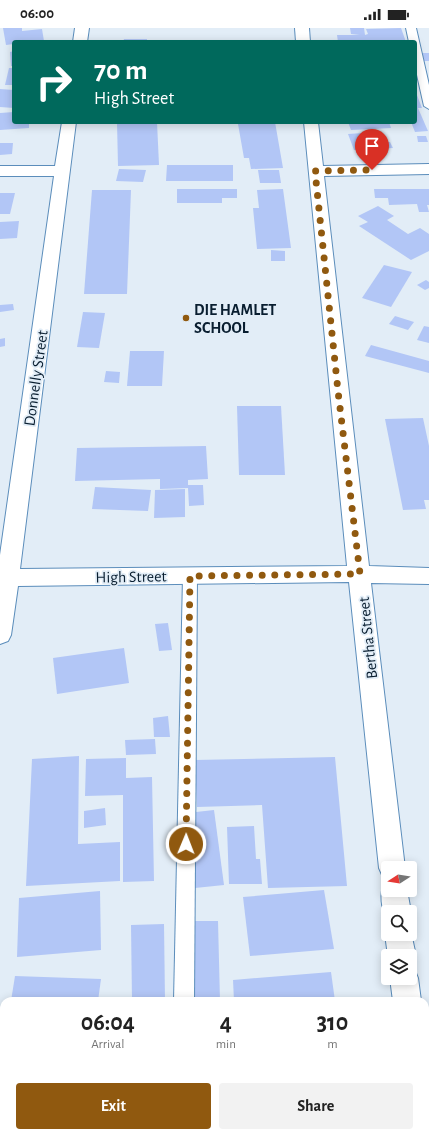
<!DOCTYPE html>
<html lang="en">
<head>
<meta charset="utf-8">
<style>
  body { margin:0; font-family:"Alegreya Sans",sans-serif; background:#f2f2f2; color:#222; height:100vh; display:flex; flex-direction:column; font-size:15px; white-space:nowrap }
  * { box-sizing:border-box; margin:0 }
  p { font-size:13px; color:#767676 }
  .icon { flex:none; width:22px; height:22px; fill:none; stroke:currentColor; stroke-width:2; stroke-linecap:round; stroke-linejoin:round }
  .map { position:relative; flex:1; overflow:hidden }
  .panel { position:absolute; left:0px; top:969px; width:429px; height:140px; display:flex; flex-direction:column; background:#fff; border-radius:12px 12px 0 0; box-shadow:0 2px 10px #0003 }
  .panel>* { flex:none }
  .banner { position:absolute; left:12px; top:12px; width:405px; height:84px; border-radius:4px; box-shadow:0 2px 10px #0003; background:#00695c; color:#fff; overflow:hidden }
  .needle { width:26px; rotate:258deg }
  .controls { position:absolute; left:381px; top:833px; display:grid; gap:8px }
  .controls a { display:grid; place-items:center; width:36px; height:36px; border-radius:4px; background:#fff; box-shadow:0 2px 10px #0003; font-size:20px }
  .pin { position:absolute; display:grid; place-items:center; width:34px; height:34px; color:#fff; margin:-41px -17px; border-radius:50% 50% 50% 0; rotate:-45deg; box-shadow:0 0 4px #0007 }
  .pin .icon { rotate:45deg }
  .me { position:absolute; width:44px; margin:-22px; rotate:1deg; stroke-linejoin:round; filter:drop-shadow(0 0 3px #0008) }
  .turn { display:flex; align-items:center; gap:14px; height:84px; padding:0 16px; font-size:18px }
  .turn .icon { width:52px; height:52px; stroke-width:2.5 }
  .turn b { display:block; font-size:28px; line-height:34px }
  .eta { display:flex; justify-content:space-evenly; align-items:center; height:68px; text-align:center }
  .eta b { font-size:24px; font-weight:700; line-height:28px }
  .primary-button { display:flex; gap:8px; margin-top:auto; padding:8px 16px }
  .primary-button a { flex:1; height:46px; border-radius:4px; background:#90590f; color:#fff; font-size:16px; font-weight:700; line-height:46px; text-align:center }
  .primary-button a+a { background:#f2f2f2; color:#222 }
  .status { display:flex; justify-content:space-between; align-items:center; height:28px; padding:0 20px; background:#fff; direction:ltr }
  .status svg { height:11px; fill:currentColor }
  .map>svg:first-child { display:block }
  .building { fill:#b2c6f6 }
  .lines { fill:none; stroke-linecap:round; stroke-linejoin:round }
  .lane-casing { stroke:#5b8dbb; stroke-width:2 }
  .street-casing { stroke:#5b8dbb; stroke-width:2 }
  .lane { fill:#fff; fill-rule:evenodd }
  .street { fill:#fff; fill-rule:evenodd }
  .route { stroke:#90590f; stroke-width:7; stroke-dasharray:0 12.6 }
  .poi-dot { fill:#90590f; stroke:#e2edf7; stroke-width:1.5 }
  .labels { text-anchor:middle; stroke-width:3.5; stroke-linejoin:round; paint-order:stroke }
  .poi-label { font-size:16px; font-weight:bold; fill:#091e30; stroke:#e2edf7; text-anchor:start }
  .street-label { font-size:16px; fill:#091e30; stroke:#e2edf7 }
</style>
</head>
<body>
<div class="status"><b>06:00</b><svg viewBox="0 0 49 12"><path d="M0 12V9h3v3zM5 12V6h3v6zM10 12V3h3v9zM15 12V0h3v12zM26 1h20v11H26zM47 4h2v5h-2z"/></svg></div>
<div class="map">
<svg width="429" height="1109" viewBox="0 0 429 1109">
  <rect width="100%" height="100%" fill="#e2edf7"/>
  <!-- building -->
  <g class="building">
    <polygon points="3,0 22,0 22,3 42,1 44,13 14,14 14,16 6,17"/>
    <polygon points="350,0 364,0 365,7 368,6 366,1 401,0 406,14 338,14 337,7 360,7 351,6"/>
    <polygon points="124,11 147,11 147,14 123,14"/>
    <polygon points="14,23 14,38 11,38 10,24"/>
    <polygon points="421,25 429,25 429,33 423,33"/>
    <polygon points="9,40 14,40 14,57 5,57"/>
    <polygon points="0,61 14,62 14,80 0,79"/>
    <polygon points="415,62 422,80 418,80 428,103 415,104 411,94 415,94"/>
    <polygon points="14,84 14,94 29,94 29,100 0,102 0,85"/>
    <polygon points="117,94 157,94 159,137 118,138"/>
    <polygon points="275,94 283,140 251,141 249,130 244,130 238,96"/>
    <polygon points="348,94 389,94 391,100 351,102"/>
    <polygon points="377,104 381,114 390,114 393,120 354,122 348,106"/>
    <polygon points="417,108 426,108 428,114 418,114"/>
    <polygon points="0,115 13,115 12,126 0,127"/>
    <polygon points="167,137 233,137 233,153 166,153"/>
    <polygon points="119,141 146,142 143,154 116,153"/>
    <polygon points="258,142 279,142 281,155 260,155"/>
    <polygon points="177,161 237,161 237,170 222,170 222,175 177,175"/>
    <polygon points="283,161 291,220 257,221 253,180 259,180 257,162"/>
    <polygon points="374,161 429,161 429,177 427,177 429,184 419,184 417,176 389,177 388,170 375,170"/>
    <polygon points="92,162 131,162 127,266 84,266"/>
    <polygon points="0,165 15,165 10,186 0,186"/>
    <polygon points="378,178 394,188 387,192 408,206 420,200 429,206 429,223 411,232 359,198 368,194 358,188"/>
    <polygon points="19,193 17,210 0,211 0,194"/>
    <polygon points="271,222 285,223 285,233 271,233"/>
    <polygon points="384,237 412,244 391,279 362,270"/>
    <polygon points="426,252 429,254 429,260 425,262 417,257"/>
    <polygon points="13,276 14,282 0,284 0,277"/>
    <polygon points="83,284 105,285 99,320 77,319"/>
    <polygon points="395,288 414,294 408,302 389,296"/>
    <polygon points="424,298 429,299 429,315 417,312"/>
    <polygon points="5,310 5,318 0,319 0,311"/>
    <polygon points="371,317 429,333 429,345 365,328"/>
    <polygon points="130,323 164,323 162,358 127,358"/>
    <polygon points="106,343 120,344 119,355 104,354"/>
    <polygon points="237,378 281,378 285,447 239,447"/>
    <polygon points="423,390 429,418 429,472 424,472 426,481 403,482 385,391"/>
    <polygon points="206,418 208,451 188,452 188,457 203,457 204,477 189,478 188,460 160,461 160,451 75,453 77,420"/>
    <polygon points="95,459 151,462 148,483 92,481"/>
    <polygon points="185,461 185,489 154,490 155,462"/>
    <polygon points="168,595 172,622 159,623 155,596"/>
    <polygon points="124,620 129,655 57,666 53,630"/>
    <polygon points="168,688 170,709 154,709 153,690"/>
    <polygon points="155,711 156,726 126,727 125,712"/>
    <polygon points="79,728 78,816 120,814 120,853 26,858 32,731"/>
    <polygon points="335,729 347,858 268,860 262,777 197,779 195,732"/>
    <polygon points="126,730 126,750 152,749 154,853 123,854 123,767 85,768 86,731"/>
    <polygon points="105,780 106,797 84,800 84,783"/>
    <polygon points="214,782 224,857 195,860 187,785"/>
    <polygon points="254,798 256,831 260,831 262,856 229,856 227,799"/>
    <polygon points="324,862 334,921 250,928 243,869"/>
    <polygon points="100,863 101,922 17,929 19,870"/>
    <polygon points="187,893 218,893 220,973 187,973"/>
    <polygon points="164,896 165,973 132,973 131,897"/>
    <polygon points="331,944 335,973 234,973 233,952"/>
    <polygon points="15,948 101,951 98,973 11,973"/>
    <polygon points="45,1105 119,1105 120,1109 45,1109"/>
    <polygon points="228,1105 303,1105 304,1109 228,1109"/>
  </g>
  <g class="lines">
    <!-- lane casing -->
    <g class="lane-casing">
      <g id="lane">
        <polygon points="406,0 416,0 429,57 429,81 424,78 415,38 415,14 409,14"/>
        <polygon points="190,542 195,544 197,548 194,973 174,973 183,548 185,544"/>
        <rect x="173" y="1105" width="20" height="4"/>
      </g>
    </g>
    <!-- street casing -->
    <g class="street-casing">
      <g id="street">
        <polygon points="75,0 89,0 87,14 73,14"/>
        <polygon points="295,0 309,0 310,14 296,14"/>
        <polygon points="62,94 76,94 20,541 347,538 304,94 318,94 323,138 429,136 429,146 324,148 369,538 429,540 429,556 371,555 405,840 388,840 388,851 383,849 379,840 349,554 18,558 11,607 8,613 0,616 0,527 54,148 0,148 0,138 55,138"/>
        <path d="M388 852V862H407L411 884H388V893C381 882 379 865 385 853Z"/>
        <polygon points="388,900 388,906 410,906 410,900 416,928 412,938 410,938 410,928 388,928 385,906"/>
        <polygon points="410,939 414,940 418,950 421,973 393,973 390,950 410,950"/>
        <polygon points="425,1091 429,1092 429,1109 408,1109 408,1105 425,1105"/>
      </g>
    </g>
    <!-- lane -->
    <use href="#lane" class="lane"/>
    <!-- street -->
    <use href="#street" class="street"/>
  </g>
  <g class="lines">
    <!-- route -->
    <polyline class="route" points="186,816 190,548 360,546 338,363 315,143 372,142"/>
  </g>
  <!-- markers -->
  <circle class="poi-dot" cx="186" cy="290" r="4"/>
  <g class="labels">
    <!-- poi labels -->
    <g class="poi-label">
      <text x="194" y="287">DIE HAMLET<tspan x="194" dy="18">SCHOOL</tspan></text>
    </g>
    <!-- street labels -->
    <g class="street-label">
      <text transform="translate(35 350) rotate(-82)" y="6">Donnelly Street</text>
      <text transform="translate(131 548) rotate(-1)" y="6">High Street</text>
      <text transform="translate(367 610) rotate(-96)" y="6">Bertha Street</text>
    </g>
  </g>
</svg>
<div class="controls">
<a><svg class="needle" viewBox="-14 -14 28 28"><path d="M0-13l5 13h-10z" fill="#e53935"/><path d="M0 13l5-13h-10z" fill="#767676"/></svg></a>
<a><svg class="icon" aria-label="search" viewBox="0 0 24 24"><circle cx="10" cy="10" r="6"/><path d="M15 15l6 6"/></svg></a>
<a><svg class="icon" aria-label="layers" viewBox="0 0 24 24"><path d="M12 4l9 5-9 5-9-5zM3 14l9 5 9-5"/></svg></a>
</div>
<div class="pin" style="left:372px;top:142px;background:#d93025"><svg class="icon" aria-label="arrive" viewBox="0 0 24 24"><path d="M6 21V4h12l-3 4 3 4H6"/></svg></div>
<svg class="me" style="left:186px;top:816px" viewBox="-20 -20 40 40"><circle r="17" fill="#90590f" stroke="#fff" stroke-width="3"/><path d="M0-11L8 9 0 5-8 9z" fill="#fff"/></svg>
<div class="banner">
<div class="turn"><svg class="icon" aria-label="right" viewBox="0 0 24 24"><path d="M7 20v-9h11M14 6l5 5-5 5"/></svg><div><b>70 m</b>High Street</div></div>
</div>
<section class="panel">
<div class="eta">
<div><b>06:04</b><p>Arrival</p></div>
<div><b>4</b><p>min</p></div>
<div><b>310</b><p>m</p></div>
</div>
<div class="primary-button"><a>Exit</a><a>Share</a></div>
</section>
</div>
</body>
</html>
